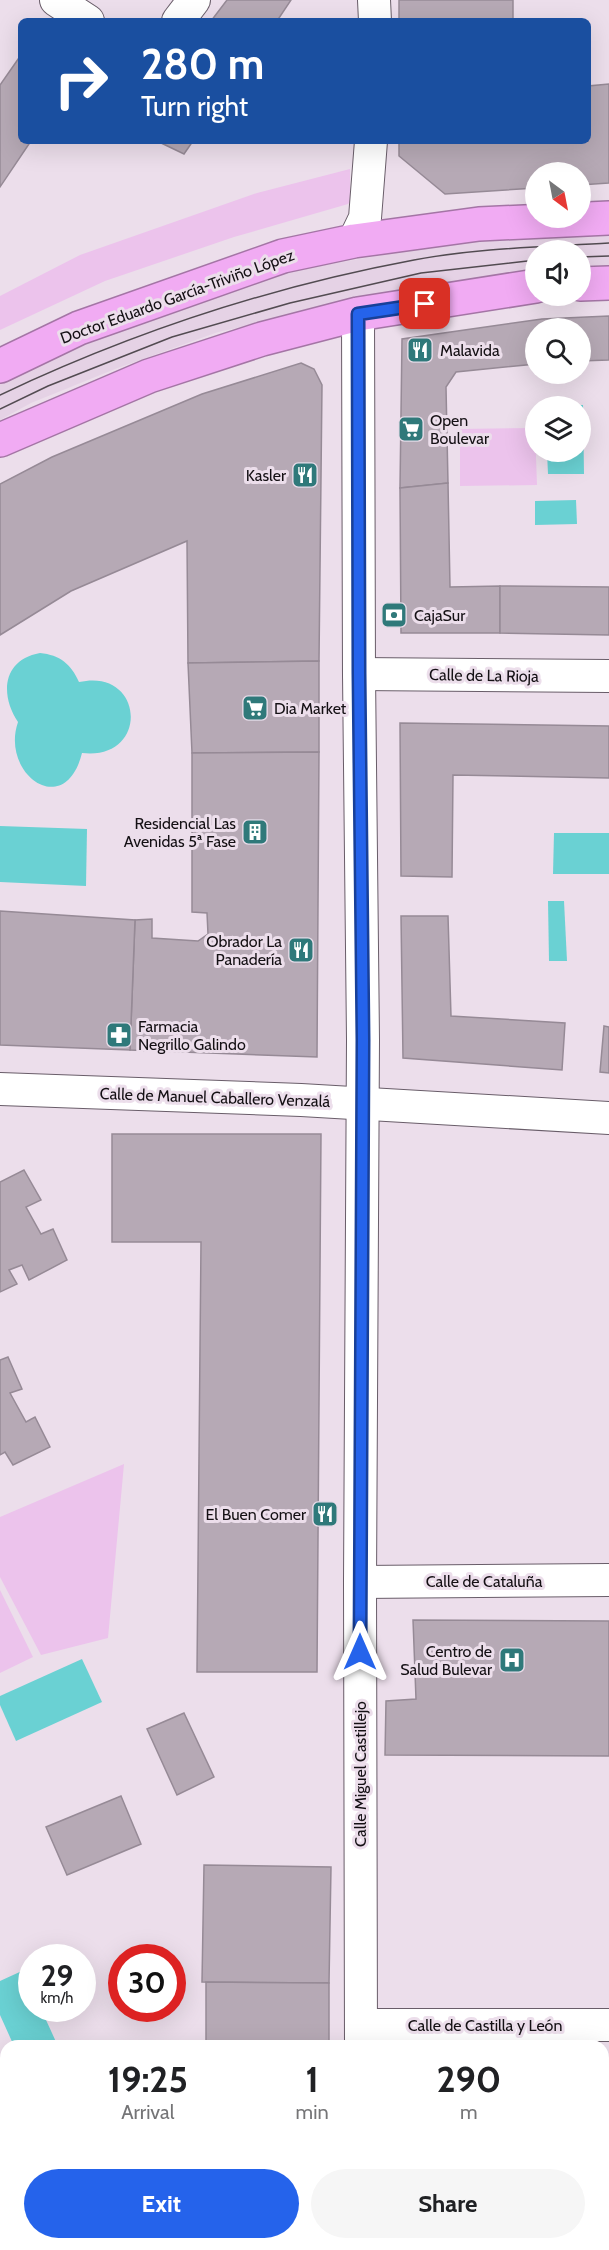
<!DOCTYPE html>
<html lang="en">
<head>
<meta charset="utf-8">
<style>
  body { margin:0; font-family:Cabin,sans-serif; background:#f6f6f6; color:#202124; height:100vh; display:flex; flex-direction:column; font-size:22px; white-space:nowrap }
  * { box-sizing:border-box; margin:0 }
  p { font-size:20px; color:#757577 }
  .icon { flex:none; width:33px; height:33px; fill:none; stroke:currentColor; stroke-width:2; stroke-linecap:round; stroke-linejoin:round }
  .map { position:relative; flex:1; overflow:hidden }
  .details { position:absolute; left:0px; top:2040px; width:609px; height:210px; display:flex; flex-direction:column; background:#fff; border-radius:18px 18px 0 0; box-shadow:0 6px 24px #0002 }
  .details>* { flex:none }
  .hud { position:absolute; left:18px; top:18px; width:573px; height:126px; border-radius:9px; box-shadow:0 6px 24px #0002; background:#1a4fa0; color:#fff; overflow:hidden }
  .needle { width:39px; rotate:148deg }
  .fabs { position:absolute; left:525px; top:162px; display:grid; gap:12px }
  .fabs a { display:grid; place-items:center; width:66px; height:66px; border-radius:50%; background:#fff; box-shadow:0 6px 24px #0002; font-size:30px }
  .speed { position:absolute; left:18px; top:1944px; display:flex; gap:12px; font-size:30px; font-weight:700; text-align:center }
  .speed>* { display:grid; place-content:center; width:78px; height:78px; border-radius:50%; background:#fff; box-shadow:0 6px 24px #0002; line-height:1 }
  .speed small { font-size:15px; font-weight:400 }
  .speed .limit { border:9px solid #d22; background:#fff; color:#111 }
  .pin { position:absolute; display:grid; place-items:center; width:51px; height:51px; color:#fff; margin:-26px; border-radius:12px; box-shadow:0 3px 9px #0006 }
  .me { position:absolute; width:66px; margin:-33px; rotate:0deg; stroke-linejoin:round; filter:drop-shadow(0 0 4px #0008) }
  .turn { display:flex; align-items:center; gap:21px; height:126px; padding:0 24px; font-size:27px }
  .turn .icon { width:78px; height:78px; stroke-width:2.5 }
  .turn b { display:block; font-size:42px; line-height:51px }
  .eta { display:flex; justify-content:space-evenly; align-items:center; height:102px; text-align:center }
  .eta b { font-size:36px; font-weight:800; line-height:42px }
  .action { display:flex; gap:12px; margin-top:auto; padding:12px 24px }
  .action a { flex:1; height:69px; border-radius:36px; background:#2563eb; color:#fff; font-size:24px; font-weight:800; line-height:69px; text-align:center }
  .action a+a { background:#f6f6f6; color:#202124 }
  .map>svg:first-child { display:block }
  .built { fill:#e5d2e5 }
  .green { fill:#ecc3ec }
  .water { fill:#6ad1d3 }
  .building { fill:#b6a9b5; stroke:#968a96; stroke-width:1.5 }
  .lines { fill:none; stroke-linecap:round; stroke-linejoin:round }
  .street-casing { stroke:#695d69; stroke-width:34 }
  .highway-casing { stroke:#a475a5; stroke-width:36 }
  .street { stroke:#fff; stroke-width:32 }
  .highway { stroke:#f1abf3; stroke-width:33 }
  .tram { stroke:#524b51; stroke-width:1.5 }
  .route-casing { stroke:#184099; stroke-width:15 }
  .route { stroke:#2563eb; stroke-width:10 }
  .labels { text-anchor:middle; stroke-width:6; stroke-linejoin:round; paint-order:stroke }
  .street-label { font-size:16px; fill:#141014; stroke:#ecdeeb }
  .poi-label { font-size:16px; fill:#141014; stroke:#ecdeeb; text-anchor:start }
</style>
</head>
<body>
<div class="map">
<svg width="609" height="2250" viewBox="0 0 609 2250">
  <rect width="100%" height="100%" fill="#ecdeeb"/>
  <!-- built -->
  <polygon class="built" points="609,232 609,272 581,273 580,250 536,250 535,275 283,318 218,332 115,369 31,403 0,420 0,384 54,358 168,311 291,271 457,242"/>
  <!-- green -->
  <g class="green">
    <polygon points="350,169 350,202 348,204 234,237 105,281 0,330 0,296 80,255 257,193"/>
    <polygon points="535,428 537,485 460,486 460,429"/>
    <polygon points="124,1464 108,1638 41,1655 0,1577 0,1517"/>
    <polygon points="0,1590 33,1657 0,1673"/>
  </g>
  <!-- water -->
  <g class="water">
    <polygon points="547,405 583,405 584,474 548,474 547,452 580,452 580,406"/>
    <polygon points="576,500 577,524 535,525 535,501"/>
    <path d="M40 653C60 655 71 664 79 682 145 667 150 761 82 753 65 821 0 774 18 722 0 695 2 660 40 653Z"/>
    <polygon points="0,826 87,829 86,886 0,882"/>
    <polygon points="554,833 609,833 609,874 553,874"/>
    <polygon points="548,901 564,901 567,961 549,961"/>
    <polygon points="82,1659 102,1702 16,1741 0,1705 0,1696"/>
    <polygon points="24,1970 31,1987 32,2008 41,2009 57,2044 54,2046 14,2046 0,2015 0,1981"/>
  </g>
  <!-- building -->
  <g class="building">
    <polygon points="227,0 291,0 277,21 211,21"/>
    <rect x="399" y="0" width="114" height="21"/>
    <polygon points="21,55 21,141 31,141 0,187 0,85"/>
    <polygon points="609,84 609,183 580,185 580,172 536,172 536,188 445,194 399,156 399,141 588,141 588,86"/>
    <polygon points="157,141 193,141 184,154"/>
    <polygon points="609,316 609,360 580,361 580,328 536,328 536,364 456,372 446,387 448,483 400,488 402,339 542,319"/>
    <polygon points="301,363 314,369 322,385 319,661 188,663 187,541 71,591 0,635 0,484 52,457 202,394"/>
    <polygon points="448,483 450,587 500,586 500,633 401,633 400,488"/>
    <polygon points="500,586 609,587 609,635 500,633"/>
    <polygon points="319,661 319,752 192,753 188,663"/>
    <polygon points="400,723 609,726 609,778 453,775 452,877 401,876"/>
    <polygon points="319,752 317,1057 130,1050 135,920 152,919 152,938 198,941 208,934 207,913 192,912 192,753"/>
    <polygon points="0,911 135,920 130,1050 0,1045"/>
    <polygon points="401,916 448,916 451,1016 565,1023 562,1070 403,1058"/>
    <polygon points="604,1026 609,1027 609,1073 600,1072"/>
    <polygon points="112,1134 321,1134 317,1672 197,1672 201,1242 112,1242"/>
    <polygon points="24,1170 41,1200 26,1207 41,1234 53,1229 67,1260 29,1280 22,1265 9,1270 17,1284 0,1292 0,1182"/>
    <polygon points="8,1357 22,1389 10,1393 26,1422 35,1417 50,1447 13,1465 5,1452 0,1455 0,1360"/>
    <polygon points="413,1620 609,1621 609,1756 385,1755 386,1701 416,1699"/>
    <polygon points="184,1713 214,1777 177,1795 147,1729"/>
    <polygon points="121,1796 141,1844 67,1875 46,1827"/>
    <polygon points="204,1865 331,1867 329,1983 202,1982"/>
    <polygon points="206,1982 329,1983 329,2046 206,2046"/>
    <polygon points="0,2068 6,2082 6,2144 0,2146"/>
    <polygon points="6,2144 6,2244 115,2244 115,2250 0,2250 0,2146"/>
    <rect x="115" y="2244" width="93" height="6"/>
    <rect x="208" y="2244" width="77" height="6"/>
    <rect x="285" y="2244" width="44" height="6"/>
  </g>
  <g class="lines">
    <!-- street casing -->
    <g class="street-casing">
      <g id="street">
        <polyline points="56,0 88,21"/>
        <polyline points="374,0 375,21"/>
        <polyline points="178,21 194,0"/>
        <polyline points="354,241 365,218 371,141"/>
        <polyline points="358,314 359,674 363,1040 360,1582 361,2046"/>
        <polyline points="359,674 609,676"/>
        <polyline points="0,1089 301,1100 609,1118"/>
        <polyline points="360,1582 609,1580"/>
        <polyline points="361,2025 609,2025"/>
        <polyline points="361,2244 361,2250"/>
      </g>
    </g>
    <!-- highway casing -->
    <g class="highway-casing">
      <g id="highway">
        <polyline points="580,284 609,283"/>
        <polyline points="0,366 79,328 283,256 354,241 479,224 609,218"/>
        <polyline points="0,440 149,376 262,339 358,314 536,286"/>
      </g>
    </g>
    <!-- street -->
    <use href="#street" class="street"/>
    <!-- highway -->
    <use href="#highway" class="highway"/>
    <!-- tram -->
    <g class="tram">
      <polyline points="580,257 609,256"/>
      <path d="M0 395C133 332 269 287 414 260 478 248 544 247 609 243"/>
      <polyline points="0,409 48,386 172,337 290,303 421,273 536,260"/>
    </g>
  </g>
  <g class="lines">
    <!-- route casing -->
    <g class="route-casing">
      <polyline id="route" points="360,1652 363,1040 359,674 358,314 425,304"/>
    </g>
    <!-- route -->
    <use href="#route" class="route"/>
  </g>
  <!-- icons -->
  <defs>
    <g id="restaurant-square" transform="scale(1.35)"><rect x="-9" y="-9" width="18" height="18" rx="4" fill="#2f797a" stroke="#ecdeeb"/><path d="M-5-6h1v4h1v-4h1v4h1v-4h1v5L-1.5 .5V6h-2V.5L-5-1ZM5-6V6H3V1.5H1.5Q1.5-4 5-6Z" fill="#fff"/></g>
    <g id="supermarket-square" transform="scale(1.35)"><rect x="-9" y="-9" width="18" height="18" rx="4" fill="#2f797a" stroke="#ecdeeb"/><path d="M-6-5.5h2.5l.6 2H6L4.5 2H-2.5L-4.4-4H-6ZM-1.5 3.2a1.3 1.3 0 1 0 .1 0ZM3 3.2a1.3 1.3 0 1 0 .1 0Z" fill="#fff"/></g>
    <g id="bank-square" transform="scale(1.35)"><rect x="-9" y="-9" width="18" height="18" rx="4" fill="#2f797a" stroke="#ecdeeb"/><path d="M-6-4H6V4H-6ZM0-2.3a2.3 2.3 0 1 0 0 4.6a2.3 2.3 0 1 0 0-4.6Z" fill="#fff"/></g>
    <g id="building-square" transform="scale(1.35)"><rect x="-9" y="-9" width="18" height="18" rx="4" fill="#2f797a" stroke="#ecdeeb"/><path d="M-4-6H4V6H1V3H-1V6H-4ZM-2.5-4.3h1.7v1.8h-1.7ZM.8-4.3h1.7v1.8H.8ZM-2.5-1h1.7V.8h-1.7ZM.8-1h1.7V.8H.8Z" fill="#fff"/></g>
    <g id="pharmacy-square" transform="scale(1.35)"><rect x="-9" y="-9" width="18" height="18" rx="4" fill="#2f797a" stroke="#ecdeeb"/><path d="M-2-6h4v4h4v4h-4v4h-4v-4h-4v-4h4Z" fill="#fff"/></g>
    <g id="hospital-square" transform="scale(1.35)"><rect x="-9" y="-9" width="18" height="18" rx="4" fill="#2f797a" stroke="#ecdeeb"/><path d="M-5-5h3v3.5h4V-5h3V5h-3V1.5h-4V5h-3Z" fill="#fff"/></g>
  </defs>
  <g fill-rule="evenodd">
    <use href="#restaurant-square" x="420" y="350"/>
    <use href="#supermarket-square" x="411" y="429"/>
    <use href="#restaurant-square" x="305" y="475"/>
    <use href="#bank-square" x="394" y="615"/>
    <use href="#supermarket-square" x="255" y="708"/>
    <use href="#building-square" x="255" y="832"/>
    <use href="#restaurant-square" x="301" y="950"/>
    <use href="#pharmacy-square" x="119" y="1035"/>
    <use href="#restaurant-square" x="325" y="1514"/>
    <use href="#hospital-square" x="512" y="1660"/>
  </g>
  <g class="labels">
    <!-- street labels -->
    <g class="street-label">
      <text transform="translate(177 296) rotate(-20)" y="6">Doctor Eduardo García-Triviño López</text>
      <text transform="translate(484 675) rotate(1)" y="6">Calle de La Rioja</text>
      <text transform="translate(215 1097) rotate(2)" y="6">Calle de Manuel Caballero Venzalá</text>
      <text x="484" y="1587">Calle de Cataluña</text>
      <text transform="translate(360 1774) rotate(-90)" y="6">Calle Miguel Castillejo</text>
      <text x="485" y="2031">Calle de Castilla y León</text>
    </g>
    <!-- poi labels -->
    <g class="poi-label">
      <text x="440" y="356">Malavida</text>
      <text x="430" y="426">Open<tspan x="430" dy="18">Boulevar</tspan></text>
      <text x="286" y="481" text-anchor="end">Kasler</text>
      <text x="414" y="621">CajaSur</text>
      <text x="274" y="714">Dia Market</text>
      <text x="236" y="829" text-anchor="end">Residencial Las<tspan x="236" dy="18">Avenidas 5ª Fase</tspan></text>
      <text x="282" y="947" text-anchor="end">Obrador La<tspan x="282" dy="18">Panadería</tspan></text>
      <text x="138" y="1032">Farmacia<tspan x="138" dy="18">Negrillo Galindo</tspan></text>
      <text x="306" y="1520" text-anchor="end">El Buen Comer</text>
      <text x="492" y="1657" text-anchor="end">Centro de<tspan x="492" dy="18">Salud Bulevar</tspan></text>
    </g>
  </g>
</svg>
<div class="fabs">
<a><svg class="needle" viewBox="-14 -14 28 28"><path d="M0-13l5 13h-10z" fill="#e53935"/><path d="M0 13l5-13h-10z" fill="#757577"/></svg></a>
<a><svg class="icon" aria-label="sound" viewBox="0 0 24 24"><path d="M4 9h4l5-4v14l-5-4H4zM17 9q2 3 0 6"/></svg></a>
<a><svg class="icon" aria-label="search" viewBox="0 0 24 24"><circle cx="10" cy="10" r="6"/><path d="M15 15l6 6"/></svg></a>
<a><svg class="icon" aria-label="layers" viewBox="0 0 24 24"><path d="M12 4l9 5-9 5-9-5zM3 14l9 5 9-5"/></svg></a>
</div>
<div class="speed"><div>29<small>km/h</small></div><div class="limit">30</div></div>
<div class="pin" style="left:425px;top:304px;background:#d93025"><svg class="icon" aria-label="arrive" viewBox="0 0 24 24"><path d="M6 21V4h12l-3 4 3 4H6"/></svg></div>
<svg class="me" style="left:360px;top:1652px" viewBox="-20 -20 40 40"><path d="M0-17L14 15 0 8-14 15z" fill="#2563eb" stroke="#fff" stroke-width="4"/></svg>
<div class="hud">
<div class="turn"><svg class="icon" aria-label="right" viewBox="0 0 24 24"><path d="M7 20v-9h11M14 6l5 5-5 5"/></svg><div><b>280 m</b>Turn right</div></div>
</div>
<section class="details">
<div class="eta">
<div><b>19:25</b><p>Arrival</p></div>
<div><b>1</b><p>min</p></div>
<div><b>290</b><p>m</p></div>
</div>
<div class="action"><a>Exit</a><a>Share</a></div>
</section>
</div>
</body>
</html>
